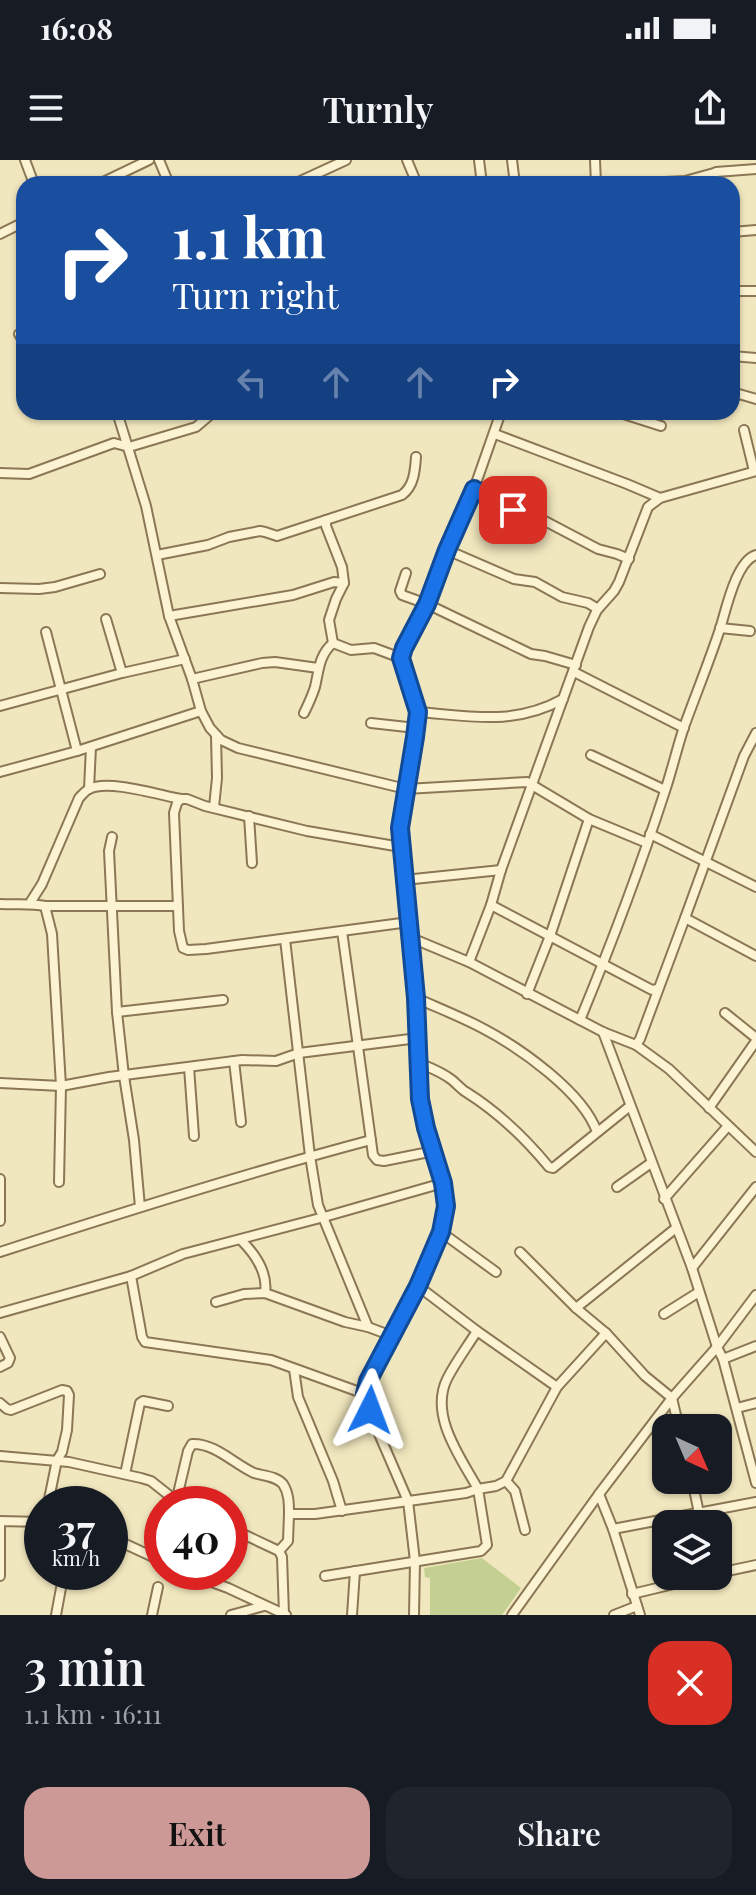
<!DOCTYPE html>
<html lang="en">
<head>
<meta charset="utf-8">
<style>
  body { margin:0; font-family:"Playfair Display",serif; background:#20242c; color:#f1f3f6; height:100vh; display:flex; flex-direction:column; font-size:30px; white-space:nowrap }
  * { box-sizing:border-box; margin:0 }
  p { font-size:26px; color:#9ea1a6 }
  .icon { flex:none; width:44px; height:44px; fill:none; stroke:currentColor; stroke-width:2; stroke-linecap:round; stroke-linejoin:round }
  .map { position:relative; height:1455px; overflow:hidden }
  .drawer { display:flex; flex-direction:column; background:#171b24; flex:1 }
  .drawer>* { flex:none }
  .hud { position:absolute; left:16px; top:16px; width:724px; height:244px; border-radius:24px; box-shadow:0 2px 6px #0004; background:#1a4fa0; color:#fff; overflow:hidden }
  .needle { width:52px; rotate:136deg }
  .tools { position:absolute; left:652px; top:1254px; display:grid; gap:16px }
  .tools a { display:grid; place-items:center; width:80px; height:80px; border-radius:16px; background:#171b24; box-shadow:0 2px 6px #0004; font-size:40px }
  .speed { position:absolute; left:24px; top:1326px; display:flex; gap:16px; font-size:40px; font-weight:700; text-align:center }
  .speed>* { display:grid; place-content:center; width:104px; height:104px; border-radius:50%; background:#171b24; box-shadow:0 2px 6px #0004; line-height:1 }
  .speed small { font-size:20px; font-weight:400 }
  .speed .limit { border:12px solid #d22; background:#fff; color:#111 }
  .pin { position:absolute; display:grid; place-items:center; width:68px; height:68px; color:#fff; margin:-34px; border-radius:16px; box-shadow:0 4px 12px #0006 }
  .me { position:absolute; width:88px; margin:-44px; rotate:3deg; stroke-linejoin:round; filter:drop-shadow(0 0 6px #0008) }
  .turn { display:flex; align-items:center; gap:28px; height:168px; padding:0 24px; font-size:36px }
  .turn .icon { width:104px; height:104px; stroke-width:2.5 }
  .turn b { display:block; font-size:56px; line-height:68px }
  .lanes { display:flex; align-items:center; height:76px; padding:0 24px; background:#0003; justify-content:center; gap:40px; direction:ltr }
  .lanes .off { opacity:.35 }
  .round { display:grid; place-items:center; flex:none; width:84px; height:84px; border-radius:24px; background:#20242c }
  .headline { display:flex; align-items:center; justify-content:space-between; height:136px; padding:0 24px }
  h1 { font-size:48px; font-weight:600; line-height:60px }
  .primary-button { display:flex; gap:16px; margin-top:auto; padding:16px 24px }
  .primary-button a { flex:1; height:92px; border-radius:24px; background:#cc9996; color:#111; font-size:32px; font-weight:600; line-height:92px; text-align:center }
  .primary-button a+a { background:#20242c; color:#f1f3f6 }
  .status { display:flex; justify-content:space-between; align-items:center; height:56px; padding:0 40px; background:#171b24; direction:ltr }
  .status svg { height:22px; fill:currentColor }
  header { display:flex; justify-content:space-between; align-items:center; height:104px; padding:0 24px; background:#171b24; font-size:36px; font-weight:600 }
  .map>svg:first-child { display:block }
  .green { fill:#c3d091 }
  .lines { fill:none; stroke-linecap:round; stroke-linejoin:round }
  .minor-casing { stroke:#8b7755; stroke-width:12 }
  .minor { stroke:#fbf3d2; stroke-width:8 }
  .route-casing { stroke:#114b97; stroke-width:20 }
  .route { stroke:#1a73e8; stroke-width:14 }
</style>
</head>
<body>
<div class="status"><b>16:08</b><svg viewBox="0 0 49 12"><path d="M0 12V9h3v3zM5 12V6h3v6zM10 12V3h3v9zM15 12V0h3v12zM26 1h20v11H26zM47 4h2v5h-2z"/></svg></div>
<header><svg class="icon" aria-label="menu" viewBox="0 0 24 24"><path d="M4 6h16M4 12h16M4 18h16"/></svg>Turnly<svg class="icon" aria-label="share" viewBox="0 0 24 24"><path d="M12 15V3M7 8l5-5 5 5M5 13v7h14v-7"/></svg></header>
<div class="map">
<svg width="756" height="1455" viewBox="0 0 756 1455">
  <rect width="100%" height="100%" fill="#f1e7be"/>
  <!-- green -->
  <polygon class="green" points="482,1398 521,1428 502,1455 430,1455 430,1418 425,1417 424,1408"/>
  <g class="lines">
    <!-- minor casing -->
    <g class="minor-casing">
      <g id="minor">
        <polyline points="25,0 34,24"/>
        <polyline points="159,0 169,24"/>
        <polyline points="407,0 417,24"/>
        <polyline points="479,0 482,24"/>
        <polyline points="512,0 515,24"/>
        <polyline points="595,0 596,24"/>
        <polyline points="99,24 149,0"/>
        <polyline points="294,24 346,0"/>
        <polyline points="622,24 685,21 714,13"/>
        <polyline points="715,24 713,16 716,12 756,9"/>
        <polyline points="732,72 756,70"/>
        <polyline points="0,74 24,62"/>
        <polyline points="732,131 756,131"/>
        <polyline points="19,174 24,182"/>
        <polyline points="732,196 756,198"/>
        <polyline points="732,232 756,239"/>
        <polyline points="117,252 146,346 169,456 192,519 201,551 210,568 221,580 238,588 406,629 527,622 589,659 647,683"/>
        <polyline points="617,252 661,266"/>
        <polyline points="744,270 754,311"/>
        <polyline points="495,274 627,324 660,338"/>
        <polyline points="0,313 29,314 114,283 129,287 196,267 210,255 218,252"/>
        <polyline points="474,329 513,350 543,360 598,389 617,394 629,399"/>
        <path d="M326 360 402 335C414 326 415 311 416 297"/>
        <polyline points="447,390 514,419 535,422 562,437 588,443 598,449 597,450"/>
        <polyline points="157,395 208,385 229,377 260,371 265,372 277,376 326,360 326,366 342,407 344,423 336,439 329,460 333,483 351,490 374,488 401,498"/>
        <polyline points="406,413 400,431 402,435 427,444 531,494 545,496 576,505"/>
        <polyline points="0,428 39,429 55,427 100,414"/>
        <polyline points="169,456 293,435 334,422 344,423"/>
        <polyline points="106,459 122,513"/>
        <polyline points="720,468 750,471"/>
        <polyline points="46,472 77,591"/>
        <polyline points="574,512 684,568"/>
        <polyline points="192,519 262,503 275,502 318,508"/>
        <polyline points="0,546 122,513 185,499"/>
        <path d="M418 552C471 556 514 566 563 539"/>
        <path d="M304 553C308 545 312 536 315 527 319 510 319 495 333 483"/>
        <polyline points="371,563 416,568"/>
        <polyline points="591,595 665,630"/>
        <polyline points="0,612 77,591 201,551"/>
        <polyline points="89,629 91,587"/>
        <polyline points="181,639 177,643 174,653 179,771 183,788 188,790 206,789 409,762"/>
        <polyline points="214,647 217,618 216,576"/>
        <polyline points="249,656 252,703"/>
        <polyline points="650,674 756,727"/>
        <polyline points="112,677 109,691 117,852 124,916 134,980 140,1047"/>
        <polyline points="404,720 501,710"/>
        <path d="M30 743 42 724 79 638C82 635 85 631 89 629 108 619 159 635 181 639H187L205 646 307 671 401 687"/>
        <path d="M0 744C16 745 30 743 45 746H178"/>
        <polyline points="491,745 652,830 658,829"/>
        <polyline points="45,746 52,774 61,926 59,1022"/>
        <polyline points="685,758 744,596 756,573"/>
        <polyline points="342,771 373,995 377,1000 384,1001 434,991"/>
        <polyline points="409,777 469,802 603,872 636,885 640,879 685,758 756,796"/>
        <polyline points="285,779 310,996 318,1045 368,1167"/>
        <polyline points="469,802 491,745 501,710 589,467 597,450 614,431 619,422 648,347 660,338 756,311"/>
        <polyline points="527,834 550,776 589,659"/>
        <path d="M416 838C438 848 462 857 484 869 520 888 583 932 597 972"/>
        <polyline points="117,852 223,840"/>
        <polyline points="725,853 756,878"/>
        <path d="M580 860C611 785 640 708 665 631 672 610 677 588 684 567 696 534 709 502 720 469 726 450 736 401 756 395"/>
        <polyline points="603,872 692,1108 717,1187 723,1199 756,1323"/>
        <polyline points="636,885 669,909 756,992"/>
        <polyline points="234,901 241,962"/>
        <path d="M419 903C431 908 442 912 452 920 457 924 461 929 466 932 498 952 525 978 549 1007L553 1008 630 946"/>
        <polyline points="189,907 194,976"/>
        <polyline points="0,923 61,926 109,917 242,900 276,901 299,893 410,879 417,880"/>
        <polyline points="709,948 756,881"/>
        <polyline points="0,1019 0,1061"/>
        <polyline points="617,1027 651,1003"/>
        <polyline points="664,1039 728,966"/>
        <polyline points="441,1072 496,1112"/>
        <path d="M241 1080C255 1094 268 1113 265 1133"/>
        <path d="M0 1092C123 1052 246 1013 371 980"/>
        <polyline points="520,1092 576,1148 606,1173 645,1216 672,1238 679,1268"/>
        <polyline points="692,1108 756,1027"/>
        <polyline points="131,1116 142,1177 145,1182 271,1200 365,1234"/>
        <polyline points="418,1126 477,1171 557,1227"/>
        <polyline points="216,1142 244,1134 265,1133 345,1162 368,1167 392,1176"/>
        <polyline points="576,1148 676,1068"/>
        <polyline points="0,1153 131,1116 183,1094 324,1057 443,1023"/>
        <polyline points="664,1154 699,1132"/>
        <polyline points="0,1177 10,1198 8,1203 0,1207"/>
        <polyline points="723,1199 756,1186"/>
        <polyline points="294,1209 298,1237 333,1321 342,1351"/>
        <polyline points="0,1243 7,1249 11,1250 62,1230 67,1231 69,1235 67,1270 62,1292 57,1300 48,1344"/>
        <polyline points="737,1248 756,1243"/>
        <polyline points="0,1296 69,1302 141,1318 151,1321 180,1344"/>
        <polyline points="125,1314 140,1243 143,1241 168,1246"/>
        <polyline points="692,1320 699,1353"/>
        <polyline points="506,1321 557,1227 606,1173"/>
        <polyline points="599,1334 613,1369 640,1455"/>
        <path d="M176 1342 188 1291 192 1284C215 1283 234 1304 254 1313 264 1316 276 1316 283 1324 289 1333 289 1344 289 1354"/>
        <polyline points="230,1368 279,1391 282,1397 284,1454"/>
        <polyline points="613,1369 756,1342"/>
        <polyline points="110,1377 162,1401"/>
        <path d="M279 1391 288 1381 289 1354H315L466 1333 478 1329C461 1298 429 1256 447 1219 455 1203 467 1187 477 1171"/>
        <polyline points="184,1412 228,1428 286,1455"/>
        <polyline points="718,1413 756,1405"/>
        <polyline points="0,1416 0,1361 42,1362"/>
        <polyline points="325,1416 481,1391 487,1385 478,1329 496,1326 506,1321 515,1331 525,1370"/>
        <polyline points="632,1434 707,1416"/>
        <polyline points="56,1455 64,1412"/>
        <polyline points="152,1455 158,1427"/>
        <polyline points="231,1455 264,1446"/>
        <polyline points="352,1455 355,1411"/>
        <polyline points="414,1455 415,1401 408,1341 376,1267 365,1234 368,1221 418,1126 441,1072 446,1046 443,1023 426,968 420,939 416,838 400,668 415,577 418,552 401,498 404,488 427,444 447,390 474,329 501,252"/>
        <polyline points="512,1455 599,1334 672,1238 717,1187 756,1135"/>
        <polyline points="614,1455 637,1446"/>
      </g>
    </g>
    <!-- minor -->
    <use href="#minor" class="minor"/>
  </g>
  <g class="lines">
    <!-- route casing -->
    <g class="route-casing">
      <polyline id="route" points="370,1250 365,1234 368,1221 418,1126 441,1072 446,1046 443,1023 426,968 420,939 416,838 400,668 415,577 418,552 401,498 404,488 427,444 447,390 474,329 513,350"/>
    </g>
    <!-- route -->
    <use href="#route" class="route"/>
  </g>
</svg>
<div class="tools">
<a><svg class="needle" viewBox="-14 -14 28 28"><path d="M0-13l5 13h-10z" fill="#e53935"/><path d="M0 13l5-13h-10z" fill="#9ea1a6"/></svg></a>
<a><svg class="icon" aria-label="layers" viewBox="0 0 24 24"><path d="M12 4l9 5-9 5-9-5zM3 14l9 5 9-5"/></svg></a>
</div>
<div class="speed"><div>37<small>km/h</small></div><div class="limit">40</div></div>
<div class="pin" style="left:513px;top:350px;background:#d93025"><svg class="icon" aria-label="arrive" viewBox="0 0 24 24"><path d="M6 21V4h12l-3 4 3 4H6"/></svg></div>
<svg class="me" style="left:370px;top:1250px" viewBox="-20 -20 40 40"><path d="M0-17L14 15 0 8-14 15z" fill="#1a73e8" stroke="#fff" stroke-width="4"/></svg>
<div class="hud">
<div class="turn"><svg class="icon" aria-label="right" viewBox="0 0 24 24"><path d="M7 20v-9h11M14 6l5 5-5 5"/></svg><div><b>1.1 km</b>Turn right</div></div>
<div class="lanes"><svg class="icon off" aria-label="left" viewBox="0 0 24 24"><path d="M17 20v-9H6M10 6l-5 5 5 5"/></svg><svg class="icon off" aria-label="ahead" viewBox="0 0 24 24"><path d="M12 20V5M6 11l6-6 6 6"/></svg><svg class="icon off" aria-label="ahead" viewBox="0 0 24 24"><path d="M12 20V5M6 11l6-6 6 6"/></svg><svg class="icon" aria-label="right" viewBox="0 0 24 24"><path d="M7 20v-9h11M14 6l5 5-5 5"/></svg></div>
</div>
</div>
<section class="drawer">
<div class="headline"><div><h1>3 min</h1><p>1.1 km · 16:11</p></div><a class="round" style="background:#d93025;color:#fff"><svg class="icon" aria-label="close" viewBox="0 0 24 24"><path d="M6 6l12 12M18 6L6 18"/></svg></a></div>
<div class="primary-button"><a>Exit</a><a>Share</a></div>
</section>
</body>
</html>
